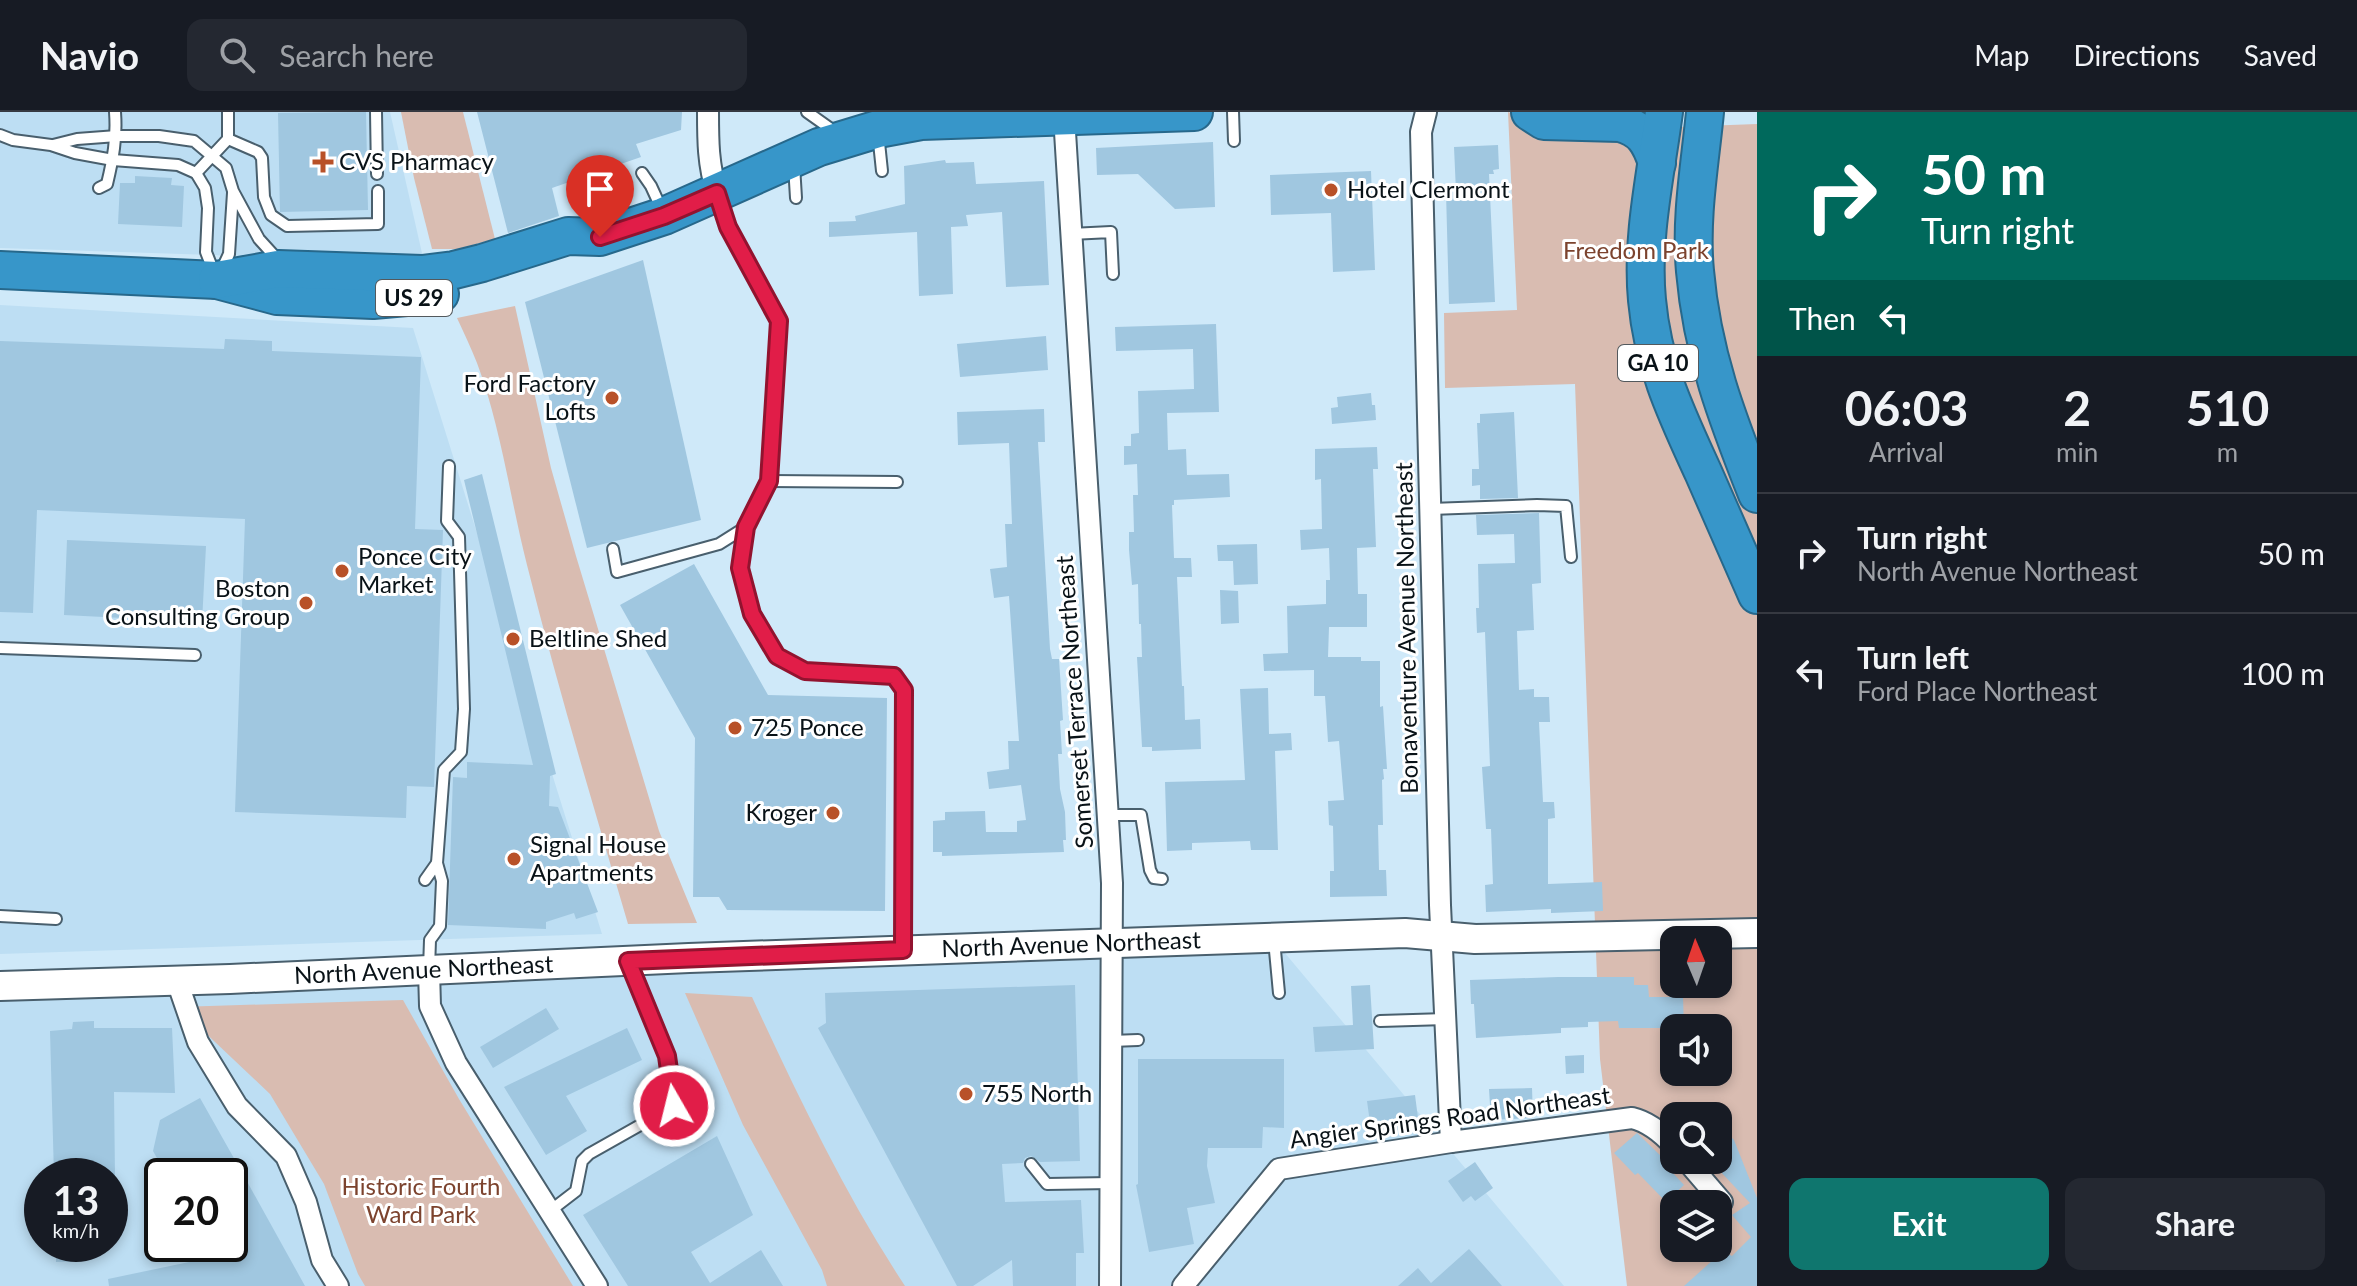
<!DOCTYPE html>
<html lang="en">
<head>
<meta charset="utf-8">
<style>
  body { margin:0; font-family:Lato,sans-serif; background:#242831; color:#f1f3f6; height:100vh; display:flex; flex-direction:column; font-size:30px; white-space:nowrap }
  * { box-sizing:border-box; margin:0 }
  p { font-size:26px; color:#9ea1a6 }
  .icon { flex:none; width:44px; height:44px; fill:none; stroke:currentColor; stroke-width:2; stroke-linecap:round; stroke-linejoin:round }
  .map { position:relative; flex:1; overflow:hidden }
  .drawer { display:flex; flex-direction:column; background:#171b24; width:600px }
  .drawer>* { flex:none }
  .top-card { background:#00695c; color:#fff; overflow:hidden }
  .needle { width:52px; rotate:358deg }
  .fabs { position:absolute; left:1660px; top:814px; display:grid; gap:16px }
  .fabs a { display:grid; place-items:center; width:72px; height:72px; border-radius:16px; background:#171b24; box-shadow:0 4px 12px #0003; font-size:40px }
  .speed { position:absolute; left:24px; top:1046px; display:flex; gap:16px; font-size:40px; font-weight:700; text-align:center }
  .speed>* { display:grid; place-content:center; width:104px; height:104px; border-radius:50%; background:#171b24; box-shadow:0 4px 12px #0003; line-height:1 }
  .speed small { font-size:20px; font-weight:400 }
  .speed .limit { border:4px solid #111; border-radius:12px; background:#fff; color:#111 }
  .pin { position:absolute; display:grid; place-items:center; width:68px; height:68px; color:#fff; margin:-82px -34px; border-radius:50% 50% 50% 0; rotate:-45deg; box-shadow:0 0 8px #0007 }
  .pin .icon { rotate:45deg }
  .me { position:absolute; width:88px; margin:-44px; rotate:352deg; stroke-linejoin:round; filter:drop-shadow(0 0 6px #0008) }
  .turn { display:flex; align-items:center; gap:28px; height:168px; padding:0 32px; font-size:36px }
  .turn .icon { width:104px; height:104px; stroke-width:2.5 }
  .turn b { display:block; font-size:56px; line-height:68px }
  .then { display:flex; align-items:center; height:76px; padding:0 32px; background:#0003; gap:16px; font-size:30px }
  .eta { display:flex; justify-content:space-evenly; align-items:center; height:136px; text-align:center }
  .eta b { font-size:48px; font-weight:700; line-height:56px }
  .button { display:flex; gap:16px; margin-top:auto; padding:16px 32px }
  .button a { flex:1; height:92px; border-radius:16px; background:#0f766e; color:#fff; font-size:32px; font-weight:700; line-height:92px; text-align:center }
  .button a+a { background:#242831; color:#f1f3f6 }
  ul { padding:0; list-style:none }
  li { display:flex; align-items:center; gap:24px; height:120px; padding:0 32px; border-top:2px solid #363941 }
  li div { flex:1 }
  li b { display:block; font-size:30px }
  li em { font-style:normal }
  header { display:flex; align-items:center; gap:48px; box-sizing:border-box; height:112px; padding:0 40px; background:#171b24; border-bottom:2px solid #363941 }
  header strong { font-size:38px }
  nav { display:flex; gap:44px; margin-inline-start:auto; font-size:28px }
  .search { width:560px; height:72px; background:#242831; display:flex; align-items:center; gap:20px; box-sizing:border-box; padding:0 28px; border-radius:16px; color:#9ea1a6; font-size:30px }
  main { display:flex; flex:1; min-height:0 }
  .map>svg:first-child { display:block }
  .built { fill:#bddef3; fill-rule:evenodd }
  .green { fill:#d9bcb1; fill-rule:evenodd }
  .building { fill:#a0c7e0 }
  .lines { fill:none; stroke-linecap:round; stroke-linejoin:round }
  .lane-casing { stroke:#495f6d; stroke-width:14 }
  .street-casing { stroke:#495f6d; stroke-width:24 }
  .secondary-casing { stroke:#495f6d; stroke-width:32 }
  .highway-casing { stroke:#27688b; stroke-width:40 }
  .lane { stroke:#fff; stroke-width:10 }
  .street { stroke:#fff; stroke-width:20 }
  .secondary { stroke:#fff; stroke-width:28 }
  .highway { stroke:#3796c9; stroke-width:36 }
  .route-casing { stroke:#92132f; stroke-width:20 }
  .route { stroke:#e11d48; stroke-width:14 }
  .poi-dot { fill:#b85128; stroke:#fff; stroke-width:3 }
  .labels { text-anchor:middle; stroke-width:6; stroke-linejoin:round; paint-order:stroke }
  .shield { fill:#fff; stroke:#53595d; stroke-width:2 }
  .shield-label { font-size:22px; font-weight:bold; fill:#091217 }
  .poi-label { font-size:24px; fill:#091217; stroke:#fff; text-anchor:start }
  .park-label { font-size:24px; fill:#7c432e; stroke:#fff }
  .street-label { font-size:24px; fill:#091217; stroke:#fff }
</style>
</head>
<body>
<header>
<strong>Navio</strong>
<div class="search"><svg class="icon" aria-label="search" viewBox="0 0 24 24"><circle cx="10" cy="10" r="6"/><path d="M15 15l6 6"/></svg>Search here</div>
<nav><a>Map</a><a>Directions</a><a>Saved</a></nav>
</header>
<main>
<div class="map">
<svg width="1757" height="1174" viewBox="0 0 1757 1174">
  <rect width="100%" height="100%" fill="#cfe9f9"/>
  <!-- built -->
  <g class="built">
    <polygon points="0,0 390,0 424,150 0,136"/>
    <polygon points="0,193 413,216 602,822 0,842"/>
    <path d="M1274 828 1564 1174H0V873ZM42 1064H110V1132H42ZM162 1064H230V1132H162Z"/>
  </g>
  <!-- green -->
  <g class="green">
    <polygon points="401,0 463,0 495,127 458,137 432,137 414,66"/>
    <path d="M1508 0 1550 15 1623 17 1757 12V1174H1627L1600 947 1575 272 1445 276 1444 201 1517 198ZM1674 828H1718V872H1674ZM1674 916H1718V960H1674ZM1674 1004H1718V1048H1674ZM1674 1092H1718V1136H1674Z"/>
    <path d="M515 194 551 356 576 444 659 719 697 811 628 812C593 693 557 573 527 453 510 386 501 315 477 251 471 236 464 221 457 206Z"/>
    <path d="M685 881 752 885C798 984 845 1083 905 1174H827L822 1158 743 1013Z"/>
    <polygon points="403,888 459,987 573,1174 365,1174 358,1162 324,1072 270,982 178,895"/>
  </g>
  <!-- building -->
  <g class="building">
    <polygon points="366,0 368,98 280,100 278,1"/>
    <polygon points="477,0 682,0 681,18 636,32 641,45 552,76 559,104 508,121"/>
    <polygon points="1213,30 1215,95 1175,97 1138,62 1097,63 1096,36"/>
    <polygon points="1498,33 1499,57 1493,58 1494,62 1489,62 1495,190 1449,192 1446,80 1456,80 1454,35"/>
    <polygon points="945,48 946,51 974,50 976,72 1044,69 1049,173 1006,175 1002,100 966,103 968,114 951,115 953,182 919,184 917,120 829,125 829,110 856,109 855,104 905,92 904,54"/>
    <polygon points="1371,59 1375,158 1333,160 1331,101 1271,103 1270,63"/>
    <polygon points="135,64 172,66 171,73 184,74 182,115 118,112 120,71 135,71"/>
    <polygon points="643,148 701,408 587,436 525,190"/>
    <polygon points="1216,212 1219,300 1167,301 1168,338 1186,337 1187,363 1229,362 1230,385 1174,388 1174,393 1172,393 1174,446 1191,446 1192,465 1177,465 1182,574 1184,574 1185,608 1200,607 1201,637 1152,639 1152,635 1142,635 1137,545 1142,545 1141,512 1139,512 1138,472 1132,473 1129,438 1129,420 1134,420 1133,383 1138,383 1137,352 1124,353 1124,334 1131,334 1131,322 1139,321 1138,279 1194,277 1193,237 1116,239 1115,215"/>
    <polygon points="1046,224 1048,258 960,265 957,232"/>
    <polygon points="225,227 272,229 272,239 421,245 415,417 443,418 434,675 407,674 406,706 235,700 245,407 37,398 33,501 0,500 0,229 224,237"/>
    <polygon points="1371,281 1372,293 1375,293 1376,308 1332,312 1331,296 1338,295 1337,285"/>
    <polygon points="1044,297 1045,330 1038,330 1050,537 1052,547 1059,547 1063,608 1060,609 1062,642 1058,642 1060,677 1065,700 1066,728 1063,728 1064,740 942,744 942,740 933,740 933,709 945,708 945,700 985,699 986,720 1017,720 1017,709 1026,708 1021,673 989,677 987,660 1009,657 1008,629 1019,629 1009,484 994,486 990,457 1007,455 1005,412 1012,412 1009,331 958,333 957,300"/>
    <polygon points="1514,300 1518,386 1480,387 1480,373 1472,374 1472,357 1479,357 1477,311 1480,311 1480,302"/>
    <polygon points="1377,335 1378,357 1373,357 1376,435 1357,436 1358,482 1367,482 1367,515 1329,515 1328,545 1361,545 1361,549 1380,549 1380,595 1383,594 1387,657 1383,657 1384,667 1382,668 1383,713 1378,713 1379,758 1386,758 1387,784 1330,785 1330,759 1334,759 1333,714 1329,713 1328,689 1344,688 1339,629 1328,630 1325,584 1314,584 1314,558 1264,559 1263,542 1288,541 1287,494 1326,492 1326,468 1330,468 1329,436 1301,438 1300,418 1322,417 1321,367 1315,368 1315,337"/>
    <polygon points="482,362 556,662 550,664 549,694 558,695 598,800 576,807 574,801 546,810 546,817 448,813 453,665 467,666 467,650 533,653 464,368"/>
    <polygon points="1539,401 1541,471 1532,472 1534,518 1517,519 1519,578 1534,577 1534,585 1549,585 1550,610 1539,610 1543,690 1554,690 1555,706 1548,707 1548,772 1602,770 1603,799 1551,801 1551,797 1486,800 1485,773 1493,772 1491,717 1486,717 1482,655 1490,654 1485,520 1477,521 1476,496 1479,496 1478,452 1515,451 1514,422 1477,423 1476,403"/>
    <polygon points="67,428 206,434 202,510 64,503"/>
    <polygon points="1257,432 1258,472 1234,473 1233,449 1218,449 1217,433"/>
    <polygon points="694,452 768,583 887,586 885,799 727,798 719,785 693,785 695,626 620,493"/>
    <polygon points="1220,478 1238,479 1239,511 1221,512"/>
    <polygon points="1268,576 1269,622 1291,621 1292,638 1275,639 1278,738 1251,738 1250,729 1192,731 1192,738 1167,739 1165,670 1245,668 1240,577"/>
    <polygon points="1558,865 1634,865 1634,873 1648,873 1649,885 1683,885 1684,916 1619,916 1618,909 1588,910 1588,915 1561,916 1561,921 1476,926 1474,892 1471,892 1470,868"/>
    <polygon points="1075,873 1080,1049 1040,1050 1031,1044 1025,1046 1023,1051 1002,1052 1005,1090 1081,1088 1084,1141 1076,1141 1076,1174 1013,1174 1012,1148 973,1174 957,1174 818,916 826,911 825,881"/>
    <polygon points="1370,873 1374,937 1315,940 1313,915 1353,913 1351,874"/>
    <polygon points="546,896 559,917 493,956 480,935"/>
    <polygon points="94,909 94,916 172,916 175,981 114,980 115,1064 54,1064 50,919 72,917 73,910"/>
    <polygon points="627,916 642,948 566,984 587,1019 546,1043 504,975"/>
    <polygon points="1584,943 1584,961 1566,962 1565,944"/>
    <polygon points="1138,947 1284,947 1284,1016 1263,1015 1262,1036 1208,1036 1207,1054 1215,1091 1187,1096 1194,1132 1149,1140 1136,1073 1138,1072"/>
    <polygon points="1532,976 1533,1006 1491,1008 1489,977"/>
    <polygon points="1415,983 1418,1006 1415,1007 1416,1016 1380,1021 1380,1017 1371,1018 1367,989"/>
    <polygon points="200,986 244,1064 305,1174 109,1174 108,1167 213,1145 206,1132 230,1132 230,1064 167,1064 153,1039 160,1008"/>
    <polygon points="1718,1011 1734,1028 1757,1086 1757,1174 1684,1174 1723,1139 1732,1144 1751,1125 1732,1103 1750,1091 1718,1057"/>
    <polygon points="1637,1021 1663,1046 1661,1048 1684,1073 1666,1090 1638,1061 1635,1063 1614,1041"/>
    <polygon points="717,1024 753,1103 691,1140 710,1171 761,1138 783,1174 628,1174 583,1103"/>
    <polygon points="1475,1050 1493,1076 1475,1089 1471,1084 1463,1090 1448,1069"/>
    <polygon points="56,1132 102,1132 82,1149 56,1150"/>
    <polygon points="1469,1137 1502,1174 1398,1174 1418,1156 1431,1171"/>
  </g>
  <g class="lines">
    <!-- lane casing -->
    <g class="lane-casing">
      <g id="lane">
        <polyline points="376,0 377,62"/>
        <polyline points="807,0 838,22"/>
        <polyline points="1233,0 1234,29"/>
        <polyline points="878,21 882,59"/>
        <polyline points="0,23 13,28 51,33 75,41 113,48 178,53 196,61 205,76 208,96 206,140 215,163"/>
        <polyline points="228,27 258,40 262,46 264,85 271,103 287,114 378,112 378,79"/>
        <polyline points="53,33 77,27 117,24 159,24 194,29 226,56 233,79 259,127 279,149"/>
        <polyline points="794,53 796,86"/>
        <polyline points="196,61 228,27 228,0"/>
        <polyline points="642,61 651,74 662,98"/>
        <path d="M99 76 107 72C113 47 117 26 115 0"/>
        <polyline points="585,82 598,118"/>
        <polyline points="719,85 728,115 779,209 769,369 746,415 740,456 752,502 777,544 805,559 894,564 904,578 903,836"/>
        <polyline points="1071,122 1111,120 1113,162"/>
        <polyline points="221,159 229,142 233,81"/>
        <polyline points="769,369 897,370"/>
        <polyline points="1431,397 1537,393 1566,394 1571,445"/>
        <polyline points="613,437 617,460 719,432 746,415"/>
        <polyline points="0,536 195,543"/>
        <polyline points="1108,703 1141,703 1150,758 1154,766 1162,767"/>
        <polyline points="425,768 437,751"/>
        <polyline points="0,804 56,807"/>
        <polyline points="1274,828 1279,881"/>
        <polyline points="429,857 430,828 440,814 442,769 437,751 444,658 461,640 464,597 459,425 447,409 449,354"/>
        <polyline points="1380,909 1446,907"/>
        <polyline points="1111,929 1138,928"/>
        <polyline points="1031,1052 1047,1072 1111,1071"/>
        <polyline points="550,1099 576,1079 582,1049 589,1042 674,994 667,944 629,851"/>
      </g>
    </g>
    <!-- street casing -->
    <g class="street-casing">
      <g id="street">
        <path d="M708 0C708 28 708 53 717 81"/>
        <polyline points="1426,0 1421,20 1440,793 1451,1030"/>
        <polyline points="1064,4 1112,771 1110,1174"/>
        <polyline points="429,858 430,894 456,951 597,1174"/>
        <polyline points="177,869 198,930 237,994 286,1044 306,1090 322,1148 338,1174"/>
        <polyline points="1686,1048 1722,1090"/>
        <path d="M1183 1174 1279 1057 1451 1030 1632 1006C1649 1010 1662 1021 1674 1034"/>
      </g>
    </g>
    <!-- secondary casing -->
    <g class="secondary-casing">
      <g id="secondary">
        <path id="s1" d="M0 874 230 867 689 846 1405 821 1475 827 1757 821"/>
      </g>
    </g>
    <!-- highway casing -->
    <g class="highway-casing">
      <g id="highway">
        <path d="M1530 0 1544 9 1620 11C1643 17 1650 30 1657 51"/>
        <path d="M1664 0C1656 61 1641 126 1647 188 1653 254 1676 301 1703 360 1721 401 1739 442 1757 483"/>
        <path d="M1705 0C1700 52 1690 106 1695 159 1702 241 1727 306 1757 382"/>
        <polyline points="0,158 217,168 277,184 373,188 440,182"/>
        <polyline points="217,168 278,157 422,162 454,158 482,151 568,124 600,125 664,104 819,35 878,17 921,9 1194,0"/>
      </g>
    </g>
    <!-- lane -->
    <use href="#lane" class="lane"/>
    <!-- street -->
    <use href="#street" class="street"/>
    <!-- secondary -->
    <use href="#secondary" class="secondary"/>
    <!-- highway -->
    <use href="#highway" class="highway"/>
  </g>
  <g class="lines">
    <!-- route casing -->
    <g class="route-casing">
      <polyline id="route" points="600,125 664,104 717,81 728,115 779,209 769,369 746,415 740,456 752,502 777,544 805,559 894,564 904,578 903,838 628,849 667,944 674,994"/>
    </g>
    <!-- route -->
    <use href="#route" class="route"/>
  </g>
  <!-- markers -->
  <g class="poi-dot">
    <path d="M319 38h8v8h8v8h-8v8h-8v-8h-8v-8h8z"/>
    <circle cx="1331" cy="78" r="8"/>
    <circle cx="612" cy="286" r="8"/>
    <circle cx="342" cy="459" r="8"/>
    <circle cx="306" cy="491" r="8"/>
    <circle cx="513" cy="527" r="8"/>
    <circle cx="735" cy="616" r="8"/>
    <circle cx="833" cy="701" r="8"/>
    <circle cx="514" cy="747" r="8"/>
    <circle cx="966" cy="982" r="8"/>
  </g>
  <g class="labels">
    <!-- shield labels -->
    <g class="shield">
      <rect x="376" y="168" width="76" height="36" rx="6"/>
      <rect x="1618" y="233" width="80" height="36" rx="6"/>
    </g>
    <g class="shield-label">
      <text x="414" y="194">US 29</text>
      <text x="1658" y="259">GA 10</text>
    </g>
    <!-- poi labels -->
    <g class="poi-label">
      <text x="339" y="58">CVS Pharmacy</text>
      <text x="1347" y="86">Hotel Clermont</text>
      <text x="596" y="280" text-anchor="end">Ford Factory<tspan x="596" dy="28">Lofts</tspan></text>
      <text x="358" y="453">Ponce City<tspan x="358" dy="28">Market</tspan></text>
      <text x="290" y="485" text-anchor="end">Boston<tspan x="290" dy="28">Consulting Group</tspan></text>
      <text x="529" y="535">Beltline Shed</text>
      <text x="751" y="624">725 Ponce</text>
      <text x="817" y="709" text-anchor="end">Kroger</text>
      <text x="530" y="741">Signal House<tspan x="530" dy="28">Apartments</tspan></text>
      <text x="982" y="990">755 North</text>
    </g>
    <!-- park labels -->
    <g class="park-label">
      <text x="1636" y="147">Freedom Park</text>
      <text x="421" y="1083">Historic Fourth<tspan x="421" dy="28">Ward Park</tspan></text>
    </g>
    <!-- street labels -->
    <g class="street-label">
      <text transform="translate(1407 516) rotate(-91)" y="8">Bonaventure Avenue Northeast</text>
      <text transform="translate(1075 590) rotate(-94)" y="8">Somerset Terrace Northeast</text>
      <text dy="8" stroke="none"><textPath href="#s1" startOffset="1072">North Avenue Northeast</textPath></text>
      <text dy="8" stroke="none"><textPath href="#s1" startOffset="424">North Avenue Northeast</textPath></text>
      <text transform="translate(1450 1006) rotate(-8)" y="8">Angier Springs Road Northeast</text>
    </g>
  </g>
</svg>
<div class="fabs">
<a><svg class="needle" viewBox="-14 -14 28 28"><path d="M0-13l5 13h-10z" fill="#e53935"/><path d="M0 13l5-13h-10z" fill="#9ea1a6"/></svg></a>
<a><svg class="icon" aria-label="sound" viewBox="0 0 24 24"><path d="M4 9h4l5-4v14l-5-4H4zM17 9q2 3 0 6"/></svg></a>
<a><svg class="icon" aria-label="search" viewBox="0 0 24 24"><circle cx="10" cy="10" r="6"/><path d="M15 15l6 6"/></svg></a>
<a><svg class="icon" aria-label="layers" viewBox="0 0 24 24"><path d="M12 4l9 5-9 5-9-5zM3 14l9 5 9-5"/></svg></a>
</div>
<div class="speed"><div>13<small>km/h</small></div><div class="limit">20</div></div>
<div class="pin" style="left:600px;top:125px;background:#d93025"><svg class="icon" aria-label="arrive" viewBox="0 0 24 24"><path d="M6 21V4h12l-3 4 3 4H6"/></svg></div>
<svg class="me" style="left:674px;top:994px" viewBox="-20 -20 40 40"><circle r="17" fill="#e11d48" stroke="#fff" stroke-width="3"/><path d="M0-11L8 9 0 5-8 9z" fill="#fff"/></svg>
</div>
<section class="drawer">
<div class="top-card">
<div class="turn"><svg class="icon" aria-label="right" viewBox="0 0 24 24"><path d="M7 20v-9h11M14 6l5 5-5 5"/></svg><div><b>50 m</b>Turn right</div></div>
<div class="then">Then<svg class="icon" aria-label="left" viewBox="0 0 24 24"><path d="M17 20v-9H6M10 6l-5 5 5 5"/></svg></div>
</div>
<div class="eta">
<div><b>06:03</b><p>Arrival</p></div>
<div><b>2</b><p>min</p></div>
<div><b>510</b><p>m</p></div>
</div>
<ul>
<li><svg class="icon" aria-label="right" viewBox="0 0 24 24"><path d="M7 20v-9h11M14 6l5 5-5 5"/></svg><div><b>Turn right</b><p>North Avenue Northeast</p></div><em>50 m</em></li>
<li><svg class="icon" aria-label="left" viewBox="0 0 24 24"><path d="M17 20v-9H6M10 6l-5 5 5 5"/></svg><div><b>Turn left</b><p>Ford Place Northeast</p></div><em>100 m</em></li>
</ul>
<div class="button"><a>Exit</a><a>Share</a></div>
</section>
</main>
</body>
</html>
